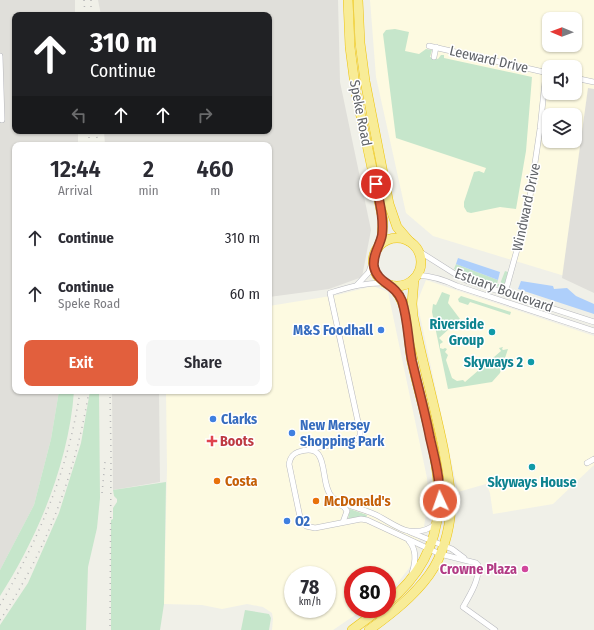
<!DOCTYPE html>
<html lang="en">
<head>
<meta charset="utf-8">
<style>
  body { margin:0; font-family:"Fira Sans Condensed",sans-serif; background:#f7f7f7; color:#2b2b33; height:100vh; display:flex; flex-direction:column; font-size:15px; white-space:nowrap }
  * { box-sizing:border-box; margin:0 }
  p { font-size:13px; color:#7c7c81 }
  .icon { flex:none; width:22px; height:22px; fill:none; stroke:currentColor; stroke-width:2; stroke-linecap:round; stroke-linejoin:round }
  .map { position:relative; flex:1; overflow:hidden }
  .drawer { position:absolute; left:12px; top:142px; width:260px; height:252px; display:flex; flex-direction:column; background:#fff; border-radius:8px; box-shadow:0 1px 3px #0004 }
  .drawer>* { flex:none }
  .hud { position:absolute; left:12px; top:12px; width:260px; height:122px; border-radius:8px; box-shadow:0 1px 3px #0004; background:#202124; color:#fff; overflow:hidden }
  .needle { width:26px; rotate:271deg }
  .buttons { position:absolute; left:542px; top:12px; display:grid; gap:8px }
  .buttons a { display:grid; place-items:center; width:40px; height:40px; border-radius:8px; background:#fff; box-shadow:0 1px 3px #0004; font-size:20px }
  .speed { position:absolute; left:284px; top:566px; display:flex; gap:8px; font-size:20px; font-weight:700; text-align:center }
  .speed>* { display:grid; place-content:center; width:52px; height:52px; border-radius:50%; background:#fff; box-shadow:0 1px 3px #0004; line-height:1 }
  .speed small { font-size:10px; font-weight:400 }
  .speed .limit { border:6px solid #d22; background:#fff; color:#111 }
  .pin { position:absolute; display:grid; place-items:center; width:34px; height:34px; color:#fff; margin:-17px; border:2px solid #fff; border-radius:50%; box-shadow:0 1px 4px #0007 }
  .me { position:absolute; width:44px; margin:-22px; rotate:357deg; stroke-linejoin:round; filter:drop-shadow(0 0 3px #0008) }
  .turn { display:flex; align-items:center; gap:14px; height:84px; padding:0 12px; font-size:18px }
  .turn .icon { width:52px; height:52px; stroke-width:2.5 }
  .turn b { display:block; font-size:28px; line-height:34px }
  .lanes { display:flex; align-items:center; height:38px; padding:0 12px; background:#0003; justify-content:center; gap:20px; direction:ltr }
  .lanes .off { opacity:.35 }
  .eta { display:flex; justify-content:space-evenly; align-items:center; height:68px; text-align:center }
  .eta b { font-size:24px; font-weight:600; line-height:28px }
  .action { display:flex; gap:8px; margin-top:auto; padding:8px 12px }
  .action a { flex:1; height:46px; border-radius:8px; background:#e25f3d; color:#fff; font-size:16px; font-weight:600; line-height:46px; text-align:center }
  .action a+a { background:#f7f7f7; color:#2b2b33 }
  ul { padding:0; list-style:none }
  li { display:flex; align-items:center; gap:12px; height:56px; padding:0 12px }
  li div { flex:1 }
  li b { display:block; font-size:15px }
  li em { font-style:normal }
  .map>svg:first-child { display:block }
  .commercial { fill:#fdfae1; fill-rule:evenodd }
  .industrial { fill:#e0dfda }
  .green { fill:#c6e6cb }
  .water { fill:#aecffb }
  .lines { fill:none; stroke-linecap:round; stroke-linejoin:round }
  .street-casing { stroke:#b8b9be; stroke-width:6 }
  .highway-casing { stroke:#eec40b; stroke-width:10 }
  .street { stroke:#fff; stroke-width:5 }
  .highway { stroke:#f8ec97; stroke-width:9 }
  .rail { stroke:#b6b6b7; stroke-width:1.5; stroke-dasharray:1 5; stroke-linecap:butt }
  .route-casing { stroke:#933e28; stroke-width:10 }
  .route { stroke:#e25f3d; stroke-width:7 }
  .shop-dot { fill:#3f7fe0; stroke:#fff; stroke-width:1.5 }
  .culture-dot { fill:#0f9aa8; stroke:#fff; stroke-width:1.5 }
  .health-dot { fill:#e0444e; stroke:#fff; stroke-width:1.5 }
  .food-dot { fill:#e8710a; stroke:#fff; stroke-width:1.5 }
  .hotel-dot { fill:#d1479c; stroke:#fff; stroke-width:1.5 }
  .labels { text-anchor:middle; stroke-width:3; stroke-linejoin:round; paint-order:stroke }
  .street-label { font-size:14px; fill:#5f6267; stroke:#fff }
  .culture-label { font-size:14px; font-weight:bold; fill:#0d838f; stroke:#fff; text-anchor:end }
  .shop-label { font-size:14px; font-weight:bold; fill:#366cbe; stroke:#fff; text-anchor:start }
  .health-label { font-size:14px; font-weight:bold; fill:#be3a42; stroke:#fff; text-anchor:start }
  .food-label { font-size:14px; font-weight:bold; fill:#c56008; stroke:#fff; text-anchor:start }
  .hotel-label { font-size:14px; font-weight:bold; fill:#b23c85; stroke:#fff; text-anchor:end }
</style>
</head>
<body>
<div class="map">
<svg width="594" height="630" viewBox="0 0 594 630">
  <rect width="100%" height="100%" fill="#f0f0e8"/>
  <!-- commercial -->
  <g class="commercial">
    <path d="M370 0H594V285L433 236 406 213 376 77ZM549 19H575V45H549ZM549 67H575V93H549ZM549 115H575V141H549Z"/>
    <polygon points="426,280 594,336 594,465 553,504 493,514 490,493 486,484 458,492 417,302"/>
    <path d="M373 286 388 292 427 478 429 498 424 526 410 567 392 590 387 594V575H353V609H364L333 630H272L273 619 272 613 263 607 247 604 222 609 202 605 164 604 167 468 166 391H269V306L337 295ZM293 575H327V609H293Z"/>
  </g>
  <!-- industrial -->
  <g class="industrial">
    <polygon points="0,0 75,0 75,15 15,15 15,131 78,131 78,145 15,145 15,391 59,391 51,439 34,505 0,570"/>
    <polygon points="98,0 338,0 340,82 371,230 362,277 329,289 269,297 269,145 105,145 104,131 269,131 269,15 101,15"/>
    <polygon points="588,88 594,89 594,293 562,278"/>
    <polygon points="112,391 159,391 160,482 113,490"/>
  </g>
  <!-- green -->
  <g class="green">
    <polygon points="395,29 409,32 405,51 419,54 426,49 432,50 430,57 438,59 441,55 444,55 444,58 532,77 526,151 516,209 500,207 471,213 467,212 464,207 464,202 474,172 479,171 484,173 486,168 396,138 383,34 386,30"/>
    <polygon points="456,264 498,280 497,284 500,284 505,271 508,272 505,283 499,287 471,278 454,269"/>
    <polygon points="442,292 450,295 448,303 460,319 439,338 443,342 440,344 440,348 443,349 445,348 447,349 445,352 448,355 446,360 452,378 457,381 463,380 465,382 501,351 499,348 503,347 502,349 503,350 508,349 500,373 492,382 448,389 432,312 433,304 436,305"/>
    <polygon points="461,296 511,312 510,315 470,302 468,305 459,302 458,299"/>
    <path d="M59 391H74C69 462 38 537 0 596V570L34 505 51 439Z"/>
    <polygon points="90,391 99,391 100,498 97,528 88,567 86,630 0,630 0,625 28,583 59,513 81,443"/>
    <polygon points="166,482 164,604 160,630 111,630 111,520 113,519 113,508 117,502 117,499 114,496 113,490"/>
    <polygon points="350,509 367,515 366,518 348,519"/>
    <polygon points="245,610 269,614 271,618 269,630 241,630"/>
  </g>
  <!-- water -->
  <g class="water">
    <polygon points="458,258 500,272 498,280 456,264"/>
    <polygon points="521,281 553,286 554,289 567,288 576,296 594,304 594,314 518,289"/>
  </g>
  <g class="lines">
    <!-- street casing -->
    <g class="street-casing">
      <g id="street">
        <polyline points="429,46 548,73"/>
        <polyline points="0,56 2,120"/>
        <polyline points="434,57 436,47"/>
        <polyline points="575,78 594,82"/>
        <polyline points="417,250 455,274 468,281 594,322"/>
        <path d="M417 275C432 276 443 279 457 286L594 331"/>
        <polyline points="357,285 369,272 374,256"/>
        <polyline points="505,293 528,210 540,129 546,72"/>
        <path d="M309 449 355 440 360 437V431L330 293C349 287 367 282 387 283"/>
        <polyline points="587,463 594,459"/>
        <polyline points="339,504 344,507 347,511 343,522"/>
        <path d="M435 524C428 531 419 532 409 531 399 530 384 518 374 514 367 511 360 509 354 507 347 504 337 502 332 497 318 482 332 440 298 452 292 454 290 458 289 464L301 522 306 526 315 528 361 519 367 520 440 554 476 563 478 565C480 579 470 595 463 607L495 630"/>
        <polyline points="410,532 452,549 464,558"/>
        <path d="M409 541C417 550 416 561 412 573"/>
      </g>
    </g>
    <!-- highway casing -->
    <g class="highway-casing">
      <g id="highway">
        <polyline points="348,0 350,47 356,93 383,220 382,237 378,248"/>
        <polyline points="358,0 360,43 365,81 389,204 397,227 409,241"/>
        <circle cx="397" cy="262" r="24"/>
        <path d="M387 603C471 535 432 450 412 362 407 337 411 302 390 285"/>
        <polyline points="352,630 380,609"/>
        <path d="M369 630C391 614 413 597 429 575 443 556 450 529 451 506 451 488 447 470 444 452 435 406 422 362 413 316L412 304 414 279"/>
      </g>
    </g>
    <!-- street -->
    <use href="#street" class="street"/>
    <!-- highway -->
    <use href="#highway" class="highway"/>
    <!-- rail -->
    <g class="rail">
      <polyline points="84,0 85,15"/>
      <polyline points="91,0 91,15"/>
      <polyline points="89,131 89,145"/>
      <polyline points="96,131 98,145"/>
      <polyline points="110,391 111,457 110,630"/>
      <polyline points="102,493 105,462"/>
      <path d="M0 605C39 539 69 468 80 391"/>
      <path d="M0 620C46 552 76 472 89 391"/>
    </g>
  </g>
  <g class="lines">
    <!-- route casing -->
    <g class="route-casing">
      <path id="route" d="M376 184C379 201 384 217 382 235 380 246 372 255 374 267 378 284 395 283 402 301 408 320 408 341 412 361 418 387 425 412 430 438 435 459 440 479 440 501"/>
    </g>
    <!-- route -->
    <use href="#route" class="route"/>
  </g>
  <!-- markers -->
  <g class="shop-dot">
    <circle cx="381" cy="330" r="4"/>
    <circle cx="213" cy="419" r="4"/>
    <circle cx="292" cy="433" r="4"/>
    <circle cx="287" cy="521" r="4"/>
  </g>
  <g class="culture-dot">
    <circle cx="492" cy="332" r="4"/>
    <circle cx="531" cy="362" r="4"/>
    <circle cx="532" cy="467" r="4"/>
  </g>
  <path class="health-dot" d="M210 435h4v4h4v4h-4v4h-4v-4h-4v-4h4z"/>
  <g class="food-dot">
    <circle cx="217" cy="481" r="4"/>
    <circle cx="316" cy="501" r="4"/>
  </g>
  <circle class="hotel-dot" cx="525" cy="569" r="4"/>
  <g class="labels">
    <!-- street labels -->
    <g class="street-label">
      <text transform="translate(489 59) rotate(13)" y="5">Leeward Drive</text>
      <text transform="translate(361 113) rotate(79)" y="5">Speke Road</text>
      <text transform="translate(526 207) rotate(-78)" y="5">Windward Drive</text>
      <text transform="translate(504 290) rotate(20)" y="5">Estuary Boulevard</text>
    </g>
    <!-- culture labels -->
    <g class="culture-label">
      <text x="484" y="329">Riverside<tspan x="484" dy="16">Group</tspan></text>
      <text x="523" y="367">Skyways 2</text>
      <text x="532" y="487" text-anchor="middle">Skyways House</text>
    </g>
    <!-- shop labels -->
    <g class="shop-label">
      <text x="373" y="335" text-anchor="end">M&amp;S Foodhall</text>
      <text x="221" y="424">Clarks</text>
      <text x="300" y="430">New Mersey<tspan x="300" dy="16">Shopping Park</tspan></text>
      <text x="295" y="526">O2</text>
    </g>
    <!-- health labels -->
    <g class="health-label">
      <text x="220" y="446">Boots</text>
    </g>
    <!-- food labels -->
    <g class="food-label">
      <text x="225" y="486">Costa</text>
      <text x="324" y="506">McDonald's</text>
    </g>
    <!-- hotel labels -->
    <g class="hotel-label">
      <text x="517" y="574">Crowne Plaza</text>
    </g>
  </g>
</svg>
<div class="buttons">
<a><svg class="needle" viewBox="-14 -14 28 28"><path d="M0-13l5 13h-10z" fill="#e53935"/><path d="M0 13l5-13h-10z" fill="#7c7c81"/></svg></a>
<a><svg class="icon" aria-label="sound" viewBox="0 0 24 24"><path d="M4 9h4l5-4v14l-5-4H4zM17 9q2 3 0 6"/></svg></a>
<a><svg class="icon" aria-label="layers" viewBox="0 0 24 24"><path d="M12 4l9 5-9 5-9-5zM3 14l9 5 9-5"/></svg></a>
</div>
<div class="speed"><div>78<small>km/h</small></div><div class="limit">80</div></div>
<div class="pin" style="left:376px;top:184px;background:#d93025"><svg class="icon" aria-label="arrive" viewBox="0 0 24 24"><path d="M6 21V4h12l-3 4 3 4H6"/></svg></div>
<svg class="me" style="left:440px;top:501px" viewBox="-20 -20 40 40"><circle r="17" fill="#e25f3d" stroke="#fff" stroke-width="3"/><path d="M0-11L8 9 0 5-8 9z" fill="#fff"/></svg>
<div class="hud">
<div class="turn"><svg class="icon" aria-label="ahead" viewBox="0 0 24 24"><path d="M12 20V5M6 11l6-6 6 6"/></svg><div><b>310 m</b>Continue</div></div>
<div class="lanes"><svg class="icon off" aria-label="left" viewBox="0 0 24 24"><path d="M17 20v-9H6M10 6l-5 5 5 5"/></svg><svg class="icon" aria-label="ahead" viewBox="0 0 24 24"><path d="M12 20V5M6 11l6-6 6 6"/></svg><svg class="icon" aria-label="ahead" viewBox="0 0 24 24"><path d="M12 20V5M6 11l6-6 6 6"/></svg><svg class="icon off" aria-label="right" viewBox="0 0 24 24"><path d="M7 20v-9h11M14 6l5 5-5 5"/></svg></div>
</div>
<section class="drawer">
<div class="eta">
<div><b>12:44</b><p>Arrival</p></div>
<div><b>2</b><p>min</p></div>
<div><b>460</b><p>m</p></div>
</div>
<ul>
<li><svg class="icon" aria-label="ahead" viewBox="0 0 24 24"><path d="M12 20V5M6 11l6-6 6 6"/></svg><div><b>Continue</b></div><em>310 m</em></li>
<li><svg class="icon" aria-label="ahead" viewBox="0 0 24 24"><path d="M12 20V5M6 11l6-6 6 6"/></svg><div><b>Continue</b><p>Speke Road</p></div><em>60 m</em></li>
</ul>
<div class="action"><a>Exit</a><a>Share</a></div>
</section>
</div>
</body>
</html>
